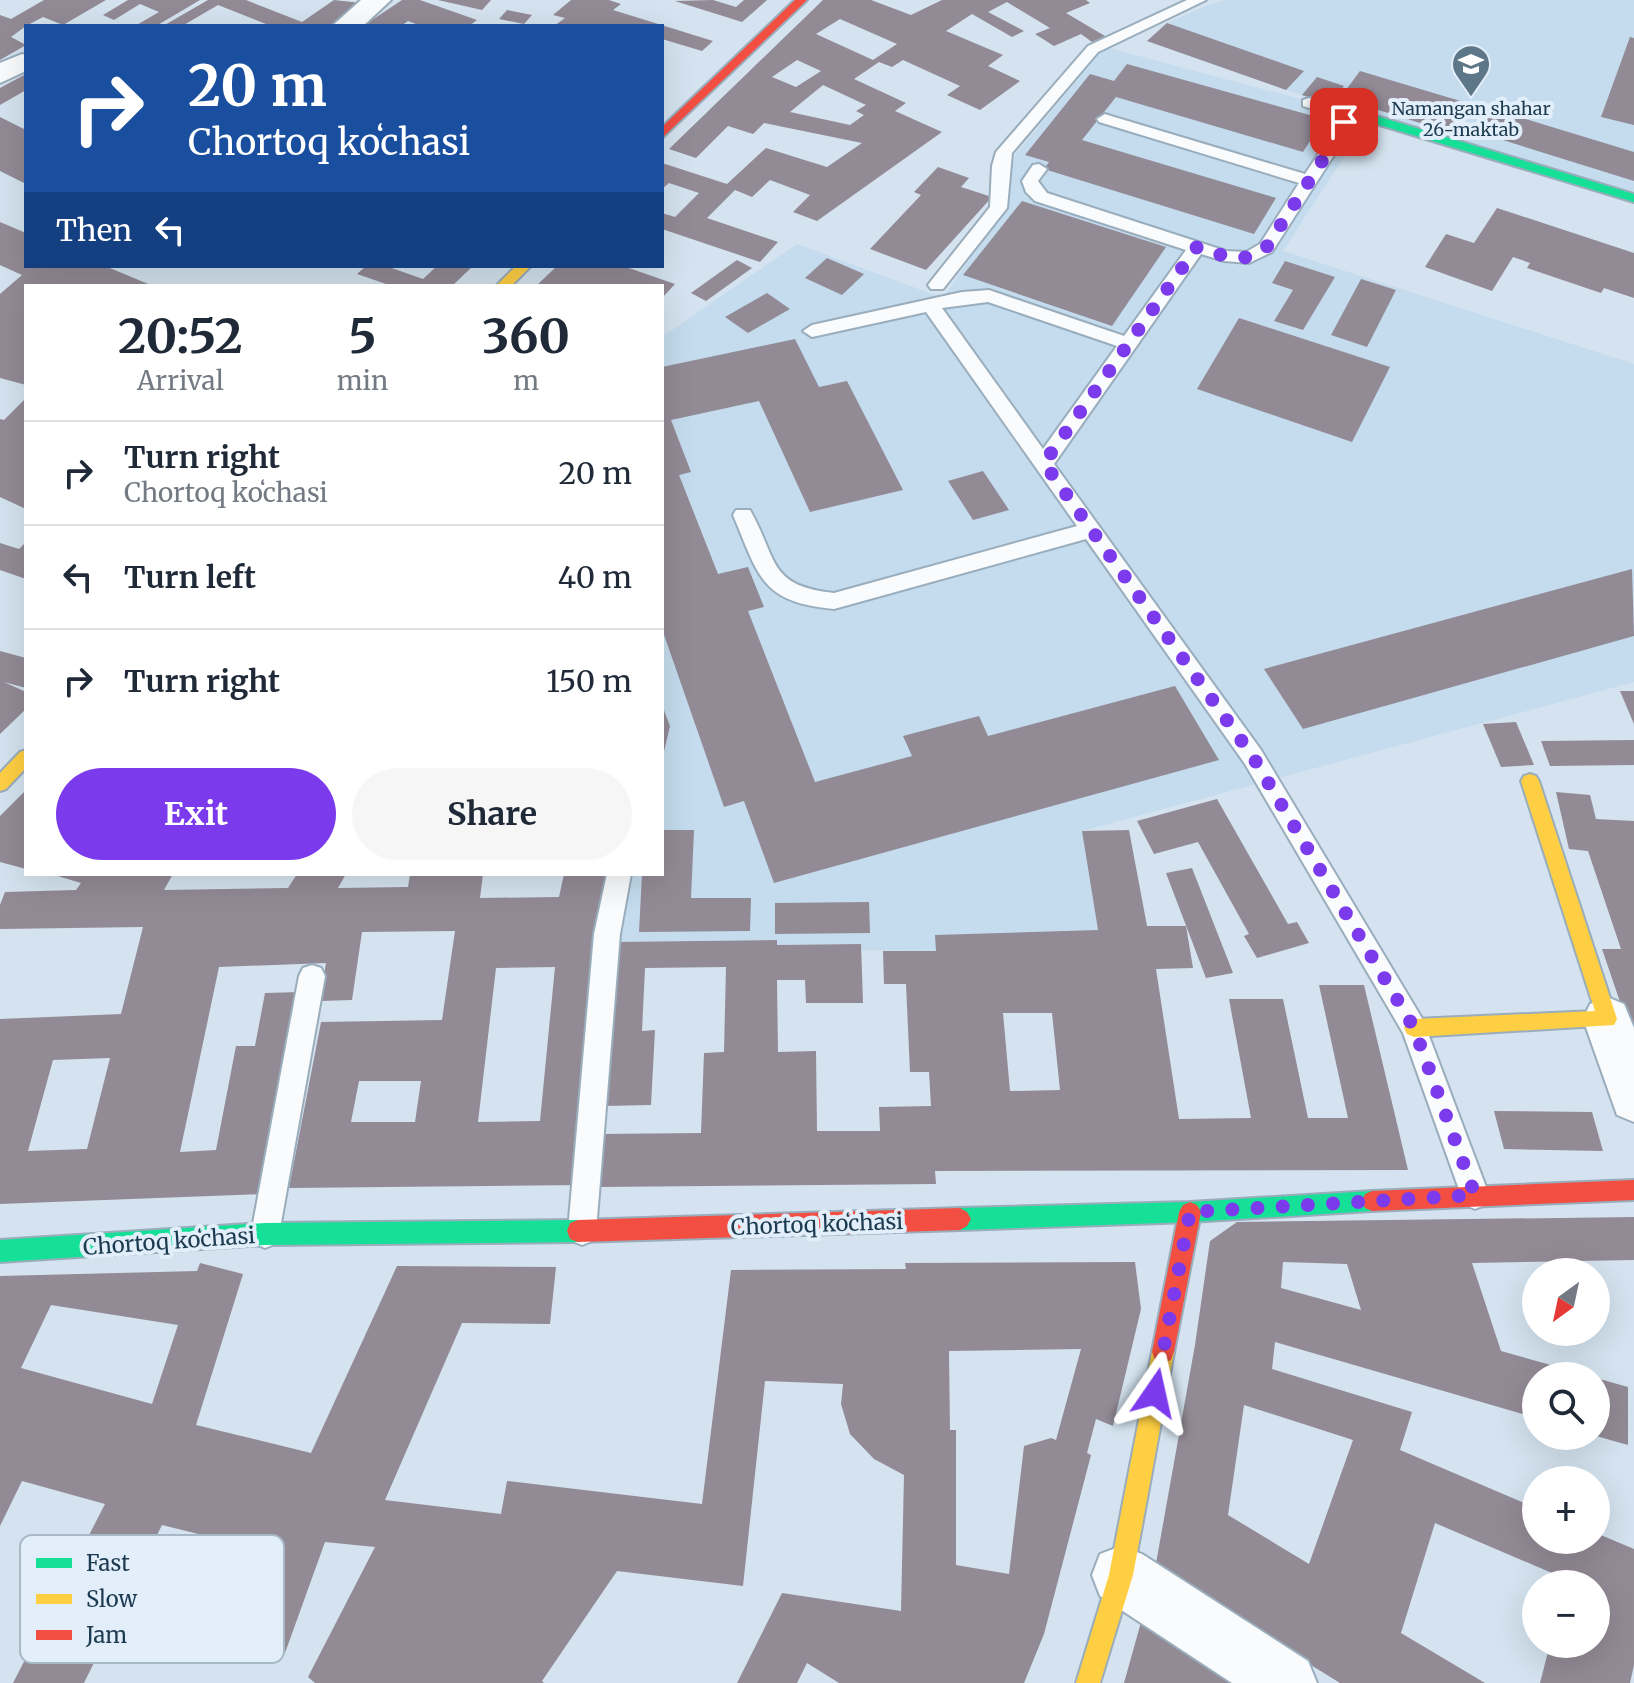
<!DOCTYPE html>
<html lang="en">
<head>
<meta charset="utf-8">
<style>
  body { margin:0; font-family:Merriweather,serif; background:#f6f6f7; color:#1f2937; height:100vh; display:flex; flex-direction:column; font-size:30px; white-space:nowrap }
  * { box-sizing:border-box; margin:0 }
  p { font-size:26px; color:#747a83 }
  .icon { flex:none; width:44px; height:44px; fill:none; stroke:currentColor; stroke-width:2; stroke-linecap:round; stroke-linejoin:round }
  .map { position:relative; flex:1; overflow:hidden }
  .side { position:absolute; left:24px; top:284px; width:640px; height:592px; display:flex; flex-direction:column; background:#fff; border-radius:0px; box-shadow:0 8px 32px #0002 }
  .side>* { flex:none }
  .top-card { position:absolute; left:24px; top:24px; width:640px; height:244px; border-radius:0px; box-shadow:0 8px 32px #0002; background:#1a4fa0; color:#fff; overflow:hidden }
  .needle { width:52px; rotate:213deg }
  .tools { position:absolute; left:1522px; top:1258px; display:grid; gap:16px }
  .tools a { display:grid; place-items:center; width:88px; height:88px; border-radius:50%; background:#fff; box-shadow:0 8px 32px #0002; font-size:40px }
  .pin { position:absolute; display:grid; place-items:center; width:68px; height:68px; color:#fff; margin:-34px; border-radius:16px; box-shadow:0 4px 12px #0006 }
  .me { position:absolute; width:88px; margin:-44px; rotate:11deg; stroke-linejoin:round; filter:drop-shadow(0 0 6px #0008) }
  .turn { display:flex; align-items:center; gap:28px; height:168px; padding:0 32px; font-size:36px }
  .turn .icon { width:104px; height:104px; stroke-width:2.5 }
  .turn b { display:block; font-size:56px; line-height:68px }
  .then { display:flex; align-items:center; height:76px; padding:0 32px; background:#0003; gap:16px; font-size:30px }
  .eta { display:flex; justify-content:space-evenly; align-items:center; height:136px; text-align:center }
  .eta b { font-size:48px; font-weight:700; line-height:56px }
  .action { display:flex; gap:16px; margin-top:auto; padding:16px 32px }
  .action a { flex:1; height:92px; border-radius:48px; background:#7c3aed; color:#fff; font-size:32px; font-weight:700; line-height:92px; text-align:center }
  .action a+a { background:#f6f6f7; color:#1f2937 }
  ul { padding:0; list-style:none }
  li { display:flex; align-items:center; gap:24px; height:104px; padding:0 32px; border-top:2px solid #e0e1e3 }
  li div { flex:1 }
  li b { display:block; font-size:30px }
  li em { font-style:normal }
  .map>svg:first-child { display:block }
  .built { fill:#c4dcee }
  .building { fill:#928a95; fill-rule:evenodd }
  .lines { fill:none; stroke-linecap:round; stroke-linejoin:round }
  .lane-casing { stroke:#99adbc; stroke-width:4 }
  .street-casing { stroke:#99adbc; stroke-width:4 }
  .fast-casing { stroke:#99adbc; stroke-width:4 }
  .slow-casing { stroke:#99adbc; stroke-width:4 }
  .jam-casing { stroke:#99adbc; stroke-width:4 }
  .lane { fill:#f9fbfd; fill-rule:evenodd }
  .street { fill:#f9fbfd; fill-rule:evenodd }
  .fast { fill:#16e098; fill-rule:evenodd }
  .slow { fill:#ffcf43; fill-rule:evenodd }
  .jam { fill:#f24e42; fill-rule:evenodd }
  .route { stroke:#7c3aed; stroke-width:14; stroke-dasharray:0 25.2 }
  .labels { text-anchor:middle; stroke-width:8; stroke-linejoin:round; paint-order:stroke }
  .far-poi-label { font-size:18px; fill:#1d3b50; stroke:#e2effa }
  .street-label { font-size:22px; fill:#1d3b50; stroke:#e2effa }
  .key { fill:#e2effa; stroke:#a7b9c7; stroke-width:2 }
  .key-label { font-size:22px; fill:#1d3b50 }
</style>
</head>
<body>
<div class="map">
<svg width="1634" height="1683" viewBox="0 0 1634 1683">
  <rect width="100%" height="100%" fill="#d4e3ef"/>
  <!-- built -->
  <g class="built">
    <polygon points="1228,0 1634,0 1634,195 1330,105 1147,41 1167,23 1210,4"/>
    <polygon points="1105,47 1342,110 1364,126 1283,251 1634,364 1634,682 1082,831 1098,930 936,951 861,950 861,944 777,945 776,940 614,942 628,874 662,874 662,762 670,726 662,704 662,337 797,244 943,298 1004,209 1015,155"/>
  </g>
  <!-- building -->
  <g class="building">
    <polygon points="44,0 106,0 63,25 43,17 26,26 11,37 26,45 0,60 0,15 11,19"/>
    <polygon points="128,0 200,0 156,26 135,26 159,12 140,4 114,20 103,15"/>
    <polygon points="208,0 246,0 302,22 334,0 361,3 330,26 271,26 218,5 182,26 163,26"/>
    <polygon points="402,0 420,0 477,20 469,26 421,26 408,21 401,26 363,26"/>
    <polygon points="438,0 491,0 482,10"/>
    <polygon points="571,0 609,0 621,4 613,10 713,41 702,51 662,39 662,26 554,26 565,18 553,15"/>
    <polygon points="713,0 736,7 744,0 767,0 742,22 675,1"/>
    <path d="M823 0H871L911 15 942 0H1086L1090 3 1066 13 1105 36 1092 42 1081 34 1054 46 1035 34 1050 28 1007 2 988 12 1024 31 1012 37 972 14 946 31 1003 55 988 66 1020 81 980 110 947 95 960 86 903 60 892 67 879 62 854 79 906 103 895 111 942 132 817 221 793 212 810 195 770 180 752 197 735 190 707 218 778 242 760 262 662 229V213L675 217 699 193 669 183 662 189V163L727 184 766 148 827 167 862 143 764 123 753 134 728 126 696 158 669 149ZM840 19 897 44 873 60 816 34ZM797 60 821 71 796 87 772 77ZM823 85 866 105 856 111 864 115 850 125 790 112Z"/>
    <polygon points="507,10 532,15 524,24 499,19"/>
    <polygon points="1167,23 1304,71 1286,90 1147,41"/>
    <polygon points="1630,37 1634,38 1634,125 1601,117"/>
    <polygon points="1127,64 1324,119 1303,152 1116,97 1082,140 1276,198 1254,234 1044,169 1049,162 1025,155 1090,74 1114,81"/>
    <polygon points="1360,71 1467,103 1449,132 1340,98"/>
    <polygon points="26,74 26,90 0,105 0,88"/>
    <polygon points="1317,77 1344,86 1330,104 1302,95"/>
    <polygon points="1489,108 1634,152 1634,181 1474,131"/>
    <polygon points="0,117 26,130 26,184 0,171"/>
    <polygon points="938,167 969,178 961,187 992,197 926,270 870,249 921,195 914,192"/>
    <polygon points="1022,201 1166,247 1112,326 963,275"/>
    <polygon points="1497,208 1634,253 1634,298 1604,288 1601,293 1527,268 1530,263 1513,257 1492,291 1425,267 1446,234 1474,243"/>
    <polygon points="0,222 26,233 26,266 105,266 153,286 26,286 26,385 0,378 0,294 22,275 0,265"/>
    <polygon points="827,258 864,274 842,295 805,278"/>
    <polygon points="737,260 752,268 706,301 691,293"/>
    <polygon points="1285,261 1335,277 1303,330 1274,321 1293,290 1272,283"/>
    <polygon points="366,266 386,266 423,279 437,266 473,266 452,286 392,286 357,274"/>
    <polygon points="557,266 623,266 675,284 662,298 662,286 536,286"/>
    <polygon points="1361,279 1396,290 1367,347 1331,335"/>
    <polygon points="767,293 790,309 748,333 725,317"/>
    <polygon points="1239,318 1390,367 1352,442 1197,389"/>
    <polygon points="795,339 819,387 847,381 903,490 810,512 759,401 671,420 691,472 679,475 718,574 748,567 764,607 748,611 815,782 912,756 903,736 979,716 988,736 1175,686 1219,760 774,883 744,801 724,807 662,629 662,367"/>
    <polygon points="26,398 26,509 0,497 0,419 4,420"/>
    <polygon points="983,471 1009,510 973,520 948,481"/>
    <polygon points="26,542 26,579 0,570 0,543 19,549"/>
    <polygon points="1632,569 1634,636 1303,729 1264,669"/>
    <polygon points="0,651 26,658 26,688 4,682 26,692 26,709 0,734"/>
    <polygon points="1620,691 1634,691 1634,724"/>
    <polygon points="662,705 670,726 663,756 662,756"/>
    <polygon points="1516,722 1534,765 1501,767 1483,724"/>
    <polygon points="1634,740 1634,765 1550,766 1541,741"/>
    <polygon points="26,790 26,869 0,862 0,816"/>
    <polygon points="1556,792 1590,795 1596,819 1634,821 1634,1043 1602,949 1621,949 1588,851 1569,849"/>
    <polygon points="1217,799 1288,924 1297,922 1309,943 1257,958 1244,936 1249,934 1198,842 1154,854 1137,821"/>
    <polygon points="662,830 694,830 691,898 751,898 750,931 639,932 642,874 662,874"/>
    <path d="M1129 830 1147 926H1186L1193 968 1156 969 1179 1119 1251 1118 1229 999H1283L1308 1118H1348L1319 985H1364L1408 1170 935 1171 936 1184 596 1187 600 1134 701 1133 704 1053 724 1052 726 967 645 968 642 1031 655 1030 651 1105 603 1106 614 942 777 940V945L861 944 863 1003H806L805 980H777L778 1052 816 1051 817 1131H880L879 1107 931 1106 929 1072H910L906 984H884L883 951H936L935 935 1098 930 1082 831ZM1003 1013H1052L1060 1090 1010 1091Z"/>
    <polygon points="1192,868 1233,973 1206,978 1166,873"/>
    <path d="M51 874H173L164 890 288 888 297 874H346L338 888 408 887 410 874H483L480 898 559 897 564 874H611L582 1185 289 1188 321 1022 442 1020 455 931 362 932 352 1000 320 1001 326 963 219 967 180 1152 216 1150 236 1046H255L265 993 301 992 265 1194 0 1204V1019L121 1014 143 927 0 929V905L5 892 76 890 81 883ZM555 967 540 1121 478 1122 496 968ZM110 1058 87 1149 28 1151 53 1060ZM359 1081H421L415 1122H351Z"/>
    <polygon points="869,902 870,933 775,934 775,903"/>
    <polygon points="1494,1111 1592,1112 1603,1151 1504,1149"/>
    <path d="M1634 1217V1260L1472 1263 1501 1351 1586 1375 1536 1376V1418L1275 1342 1272 1369 1412 1412 1400 1450 1536 1508V1540H1596V1533L1634 1549V1665L1630 1683H1540L1550 1644H1596V1584H1565L1566 1579 1435 1523 1401 1633 1485 1683H1340L1155 1569 1195 1345 1210 1241 1237 1222ZM1283 1262 1347 1264 1361 1310 1281 1288ZM1244 1405 1353 1440 1309 1564 1228 1515Z"/>
    <path d="M1135 1262 1141 1309 1113 1426 1096 1419 1087 1453 1091 1455 1044 1634 1024 1683H839L807 1663 797 1683H737L782 1593 901 1611 904 1475 874 1459 850 1434 841 1404 843 1384 765 1381 743 1586 617 1571 542 1681 544 1683H315L308 1677 375 1547 325 1542 285 1653 237 1640 271 1552 162 1525 84 1683H13L105 1504 22 1481 0 1526V1276L197 1271 200 1263 243 1274 196 1425 311 1453 397 1266 556 1267 550 1324 462 1323 385 1500 501 1514 507 1481 702 1504 731 1270 906 1269 905 1263ZM51 1305 178 1325 152 1404 21 1368ZM1081 1349 1056 1440 1051 1438 1024 1446 1009 1574 956 1565V1430H950L949 1351Z"/>
    <polygon points="1596,1378 1628,1387 1628,1445 1596,1436"/>
    <polygon points="1143,1615 1248,1683 1124,1683"/>
  </g>
  <g class="lines">
    <!-- lane casing -->
    <g class="lane-casing">
      <g id="lane">
        <polygon points="1187,0 1206,0 1098,52 1012,153 1007,208 943,289 931,289 928,285 931,281 990,207 992,166 996,152 1088,46"/>
        <path d="M1309 98C1325 102 1349 109 1352 127L1272 252 1249 263 1224 261 1201 254 1054 464 1261 750 1423 1020 1489 1195 1485 1205 1475 1209 1465 1205 1461 1195 1403 1033 1245 764 1086 539 834 609C760 602 759 576 733 515L736 510H750C778 559 767 586 834 593L1077 526 926 312 812 337 803 331 812 325 962 292 989 290 1124 336 1186 250 1035 201 1026 192 1022 181 1033 165 1039 164 1047 169 1038 181 1047 193 1226 251 1246 252 1260 244 1299 183 1099 122 1097 119 1105 114 1111 116 1305 174 1336 127V123L1322 112 1303 106V100ZM988 302 1117 346 1043 449 942 308Z"/>
        <polygon points="607,874 631,874 620,934 596,1231 592,1241 582,1245 572,1241 568,1231 594,934"/>
        <polygon points="312,965 321,968 325,976 279,1234 275,1244 265,1248 255,1244 251,1234 299,976 303,968"/>
      </g>
    </g>
    <!-- street casing -->
    <g class="street-casing">
      <g id="street">
        <polygon points="361,0 391,0 363,26 332,26"/>
        <polygon points="22,54 26,55 26,71 0,83 0,63"/>
        <polygon points="1607,997 1624,1004 1634,1028 1634,1122 1617,1115 1583,1019 1590,1004"/>
        <polygon points="1121,1546 1142,1554 1308,1661 1317,1683 1232,1683 1100,1596 1092,1575 1100,1554"/>
      </g>
    </g>
    <!-- fast casing -->
    <g class="fast-casing">
      <g id="fast">
        <polygon points="1357,110 1634,194 1634,202 1353,117 1351,114"/>
        <polygon points="1372,1191 1379,1194 1382,1201 1379,1208 1372,1211 1190,1222 960,1230 953,1226 949,1219 953,1212 960,1208 1190,1202"/>
        <polygon points="578,1220 586,1223 589,1231 586,1239 578,1242 265,1245 0,1262 0,1240 265,1223"/>
      </g>
    </g>
    <!-- slow casing -->
    <g class="slow-casing">
      <g id="slow">
        <polygon points="516,266 531,266 511,286 496,286"/>
        <polygon points="26,750 26,768 6,789 0,791 0,773 20,752"/>
        <polygon points="1530,774 1536,776 1539,781 1617,1019 1614,1025 1414,1037 1407,1034 1404,1028 1407,1022 1414,1019 1595,1011 1521,781 1524,776"/>
        <polygon points="1163,1341 1171,1344 1174,1352 1133,1575 1100,1683 1076,1683 1109,1575 1152,1352 1155,1344"/>
      </g>
    </g>
    <!-- jam casing -->
    <g class="jam-casing">
      <g id="jam">
        <polygon points="795,0 807,0 662,138 662,127"/>
        <polygon points="1634,1180 1634,1200 1372,1211 1365,1208 1362,1201 1365,1194 1372,1191"/>
        <polygon points="1190,1202 1197,1205 1201,1212 1174,1352 1171,1360 1163,1363 1155,1360 1152,1352 1179,1212 1183,1205"/>
        <polygon points="960,1208 967,1212 971,1219 967,1226 960,1230 578,1242 570,1239 567,1231 570,1223 578,1220"/>
      </g>
    </g>
    <!-- lane -->
    <use href="#lane" class="lane"/>
    <!-- street -->
    <use href="#street" class="street"/>
    <!-- fast -->
    <use href="#fast" class="fast"/>
    <!-- slow -->
    <use href="#slow" class="slow"/>
    <!-- jam -->
    <use href="#jam" class="jam"/>
  </g>
  <g class="lines">
    <!-- route -->
    <path class="route" d="M1155 1393 1190 1212 1475 1195 1414 1028 1253 757 1044 463 1197 247C1221 255 1245 266 1266 248L1344 127V122"/>
  </g>
  <!-- icons -->
  <defs>
    <g id="school-pin" transform="scale(2)"><path d="M0 17L-7.5 6A9.5 9.5 0 1 1 7.5 6Z" fill="#5d7688" stroke="#e2effa"/><path d="M0-5L7-2L0 1L-7-2ZM-4 1L0 2.5L4 1V4Q0 6-4 4Z" fill="#fff"/></g>
  </defs>
  <g fill-rule="evenodd">
    <use href="#school-pin" x="1471" y="64"/>
  </g>
  <g class="labels">
    <!-- far-poi labels -->
    <g class="far-poi-label">
      <text x="1471" y="115">Namangan shahar<tspan x="1471" dy="21">26-maktab</tspan></text>
    </g>
    <!-- street labels -->
    <g class="street-label">
      <text transform="translate(817 1224) rotate(-2)" y="8">Chortoq koʻchasi</text>
      <text transform="translate(169 1241) rotate(-4)" y="8">Chortoq koʻchasi</text>
    </g>
  </g>
  <!-- legend -->
  <rect x="20" y="1535" width="264" height="128" rx="12" class="key"/>
  <rect x="36" y="1558" width="36" height="10" fill="#16e098"/>
  <rect x="36" y="1594" width="36" height="10" fill="#ffcf43"/>
  <rect x="36" y="1630" width="36" height="10" fill="#f24e42"/>
  <g class="key-label">
    <text x="86" y="1571">Fast</text>
    <text x="86" y="1607">Slow</text>
    <text x="86" y="1643">Jam</text>
  </g>
</svg>
<div class="tools">
<a><svg class="needle" viewBox="-14 -14 28 28"><path d="M0-13l5 13h-10z" fill="#e53935"/><path d="M0 13l5-13h-10z" fill="#747a83"/></svg></a>
<a><svg class="icon" aria-label="search" viewBox="0 0 24 24"><circle cx="10" cy="10" r="6"/><path d="M15 15l6 6"/></svg></a>
<a>+</a>
<a>−</a>
</div>
<div class="pin" style="left:1344px;top:122px;background:#d93025"><svg class="icon" aria-label="arrive" viewBox="0 0 24 24"><path d="M6 21V4h12l-3 4 3 4H6"/></svg></div>
<svg class="me" style="left:1155px;top:1393px" viewBox="-20 -20 40 40"><path d="M0-17L14 15 0 8-14 15z" fill="#7c3aed" stroke="#fff" stroke-width="4"/></svg>
<div class="top-card">
<div class="turn"><svg class="icon" aria-label="right" viewBox="0 0 24 24"><path d="M7 20v-9h11M14 6l5 5-5 5"/></svg><div><b>20 m</b>Chortoq koʻchasi</div></div>
<div class="then">Then<svg class="icon" aria-label="left" viewBox="0 0 24 24"><path d="M17 20v-9H6M10 6l-5 5 5 5"/></svg></div>
</div>
<section class="side">
<div class="eta">
<div><b>20:52</b><p>Arrival</p></div>
<div><b>5</b><p>min</p></div>
<div><b>360</b><p>m</p></div>
</div>
<ul>
<li><svg class="icon" aria-label="right" viewBox="0 0 24 24"><path d="M7 20v-9h11M14 6l5 5-5 5"/></svg><div><b>Turn right</b><p>Chortoq koʻchasi</p></div><em>20 m</em></li>
<li><svg class="icon" aria-label="left" viewBox="0 0 24 24"><path d="M17 20v-9H6M10 6l-5 5 5 5"/></svg><div><b>Turn left</b></div><em>40 m</em></li>
<li><svg class="icon" aria-label="right" viewBox="0 0 24 24"><path d="M7 20v-9h11M14 6l5 5-5 5"/></svg><div><b>Turn right</b></div><em>150 m</em></li>
</ul>
<div class="action"><a>Exit</a><a>Share</a></div>
</section>
</div>
</body>
</html>
